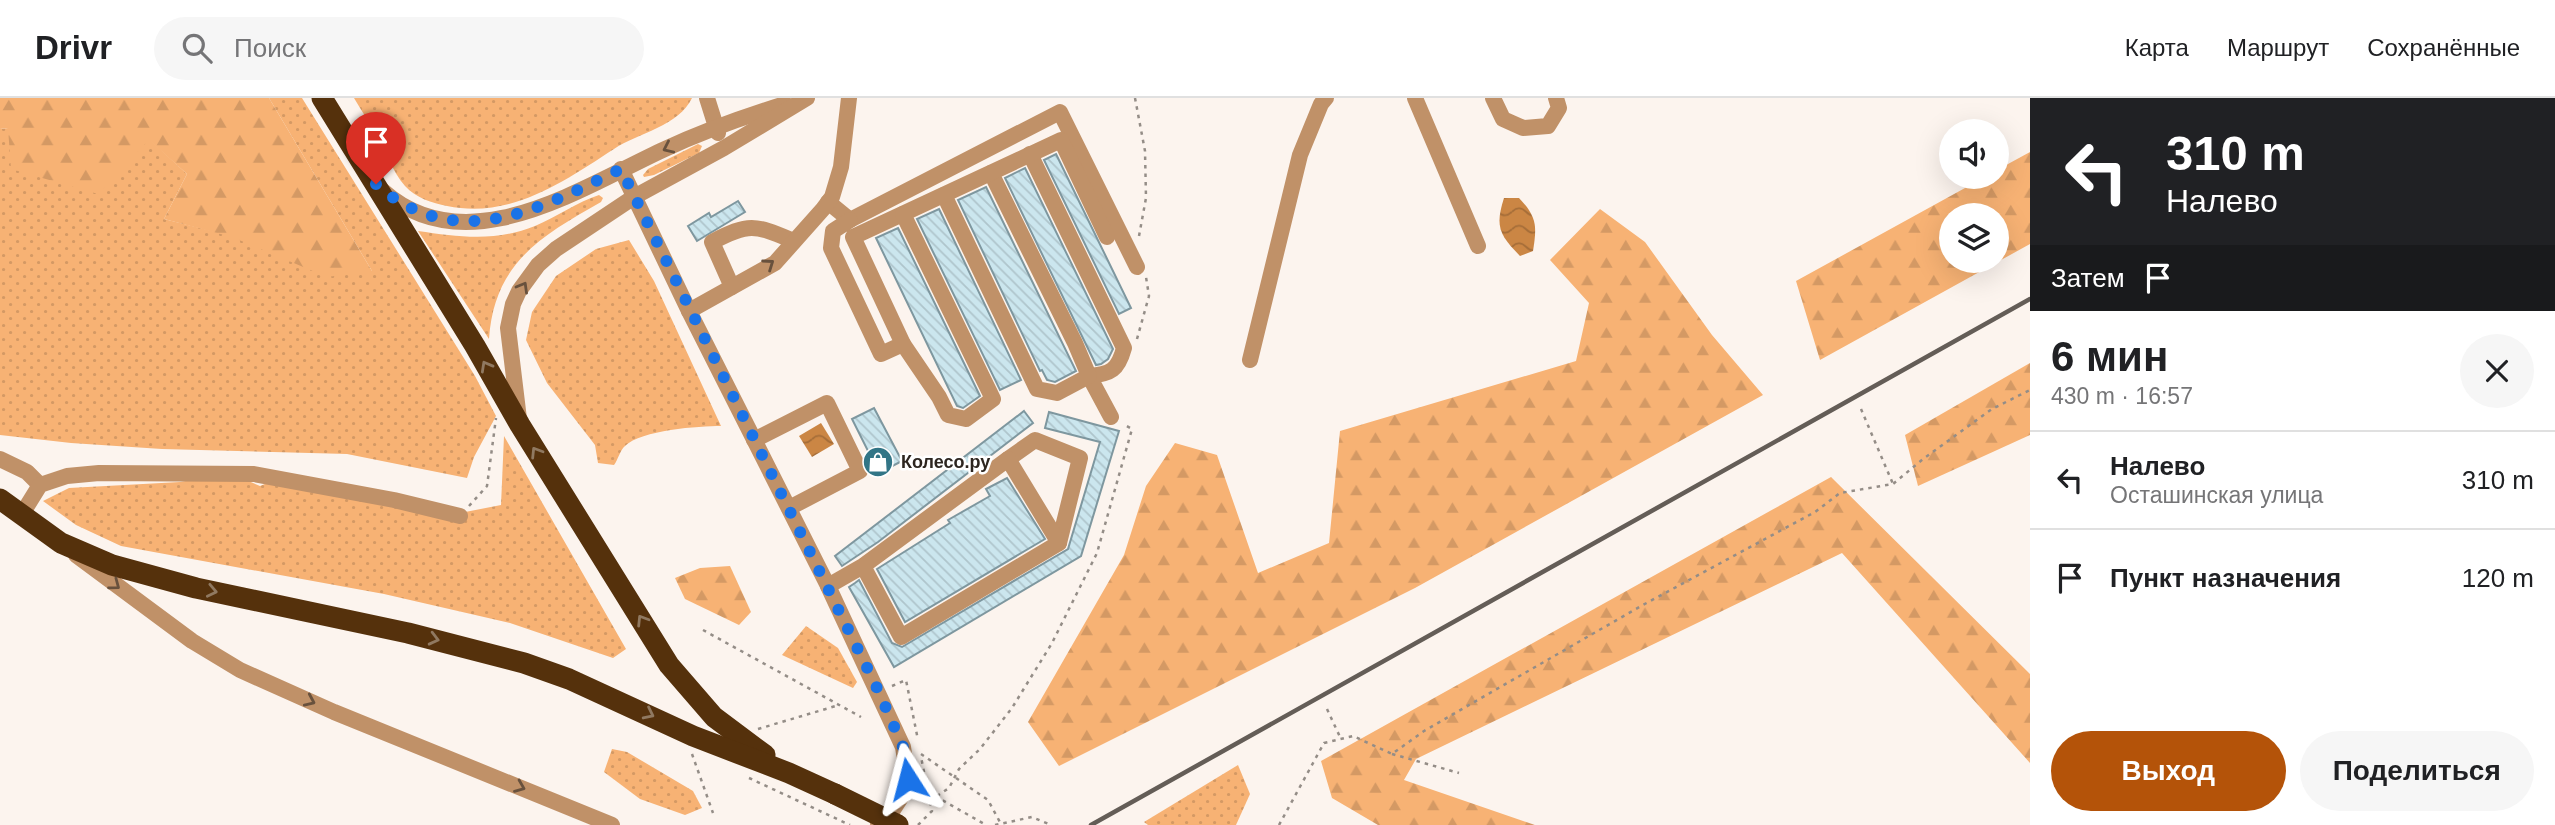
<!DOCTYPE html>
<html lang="ru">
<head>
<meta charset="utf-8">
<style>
  body { margin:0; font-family:Helvetica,sans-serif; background:#f6f6f6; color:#202124; height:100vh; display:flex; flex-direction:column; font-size:26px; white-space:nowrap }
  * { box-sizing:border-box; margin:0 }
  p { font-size:23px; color:#757577 }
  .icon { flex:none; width:38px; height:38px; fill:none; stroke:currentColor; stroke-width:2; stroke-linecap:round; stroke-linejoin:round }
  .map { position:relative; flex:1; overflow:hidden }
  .side { display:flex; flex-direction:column; background:#fff; width:525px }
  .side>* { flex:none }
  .hud { background:#202124; color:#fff; overflow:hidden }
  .tools { position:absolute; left:1939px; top:21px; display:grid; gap:14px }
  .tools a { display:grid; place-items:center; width:70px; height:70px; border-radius:50%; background:#fff; box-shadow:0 7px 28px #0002; font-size:35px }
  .pin { position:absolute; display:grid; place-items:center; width:60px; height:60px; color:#fff; margin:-72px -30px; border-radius:50% 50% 50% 0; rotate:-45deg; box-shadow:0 0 7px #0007 }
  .pin .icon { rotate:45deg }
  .me { position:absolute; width:77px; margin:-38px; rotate:351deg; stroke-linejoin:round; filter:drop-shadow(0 0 5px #0008) }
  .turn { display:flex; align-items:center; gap:24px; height:147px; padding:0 21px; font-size:32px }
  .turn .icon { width:91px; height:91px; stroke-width:2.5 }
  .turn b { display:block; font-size:49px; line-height:60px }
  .then { display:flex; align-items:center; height:66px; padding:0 21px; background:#0003; gap:14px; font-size:26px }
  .round { display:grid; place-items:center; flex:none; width:74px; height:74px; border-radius:37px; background:#f6f6f6 }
  .head { display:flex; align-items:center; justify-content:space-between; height:119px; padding:0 21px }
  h1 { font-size:42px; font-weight:600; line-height:52px }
  .primary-button { display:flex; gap:14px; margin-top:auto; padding:14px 21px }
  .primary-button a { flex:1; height:80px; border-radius:42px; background:#b45309; color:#fff; font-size:28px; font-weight:600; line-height:80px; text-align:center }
  .primary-button a+a { background:#f6f6f6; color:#202124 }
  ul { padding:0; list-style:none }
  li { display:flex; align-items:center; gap:21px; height:98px; padding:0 21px; border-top:2px solid #e0e0e0 }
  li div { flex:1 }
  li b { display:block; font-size:26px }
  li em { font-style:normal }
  header { display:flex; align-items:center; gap:42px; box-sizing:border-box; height:98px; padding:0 35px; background:#fff; border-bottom:2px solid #e0e0e0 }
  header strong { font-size:33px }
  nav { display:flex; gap:38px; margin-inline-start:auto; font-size:24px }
  .search { width:490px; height:63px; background:#f6f6f6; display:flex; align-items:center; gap:18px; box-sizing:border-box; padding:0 24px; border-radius:38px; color:#757577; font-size:26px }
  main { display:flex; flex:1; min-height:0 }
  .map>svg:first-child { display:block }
  .grass { fill:url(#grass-dots) }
  .forest { fill:url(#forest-firs); fill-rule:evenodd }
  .water { fill:url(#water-waves) }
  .building { fill:url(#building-back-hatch); stroke:#7e979f; stroke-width:2 }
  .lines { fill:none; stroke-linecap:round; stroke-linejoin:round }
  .path { stroke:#948d87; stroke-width:2.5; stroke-dasharray:3.5 5; stroke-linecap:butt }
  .minor { stroke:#c09168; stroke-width:16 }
  .highway { stroke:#55310c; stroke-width:21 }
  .rail { stroke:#645d57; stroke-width:4.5 }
  .highway-bridge { stroke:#55310c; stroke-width:21 }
  .oneway { stroke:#68513d }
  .oneway2 { stroke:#907961 }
  .route { stroke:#1a73e8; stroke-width:12; stroke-dasharray:0 21.6 }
  .labels { text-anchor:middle; stroke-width:5; stroke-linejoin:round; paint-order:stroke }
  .poi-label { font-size:18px; font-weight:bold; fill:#2d2620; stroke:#fff; text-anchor:start }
</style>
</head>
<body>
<header>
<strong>Drivr</strong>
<div class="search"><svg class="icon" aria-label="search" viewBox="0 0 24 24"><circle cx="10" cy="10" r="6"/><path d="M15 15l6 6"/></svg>Поиск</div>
<nav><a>Карта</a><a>Маршрут</a><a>Сохранённые</a></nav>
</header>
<main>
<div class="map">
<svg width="2030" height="727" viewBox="0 0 2030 727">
  <defs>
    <pattern id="grass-dots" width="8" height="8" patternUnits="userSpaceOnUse" patternTransform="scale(1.75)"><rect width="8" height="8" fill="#f7b274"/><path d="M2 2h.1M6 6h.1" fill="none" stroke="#d49964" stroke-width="1.8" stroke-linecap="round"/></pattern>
    <pattern id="forest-firs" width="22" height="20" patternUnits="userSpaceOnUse" patternTransform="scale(1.75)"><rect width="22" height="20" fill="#f7b274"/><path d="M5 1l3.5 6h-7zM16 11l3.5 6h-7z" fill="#d49964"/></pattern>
    <pattern id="water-waves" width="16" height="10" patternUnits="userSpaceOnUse" patternTransform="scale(1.75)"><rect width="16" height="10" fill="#cb8644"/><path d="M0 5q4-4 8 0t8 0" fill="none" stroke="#a56d38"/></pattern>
    <pattern id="building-back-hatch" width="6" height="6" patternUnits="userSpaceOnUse" patternTransform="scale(1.75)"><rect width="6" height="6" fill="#cbe6ee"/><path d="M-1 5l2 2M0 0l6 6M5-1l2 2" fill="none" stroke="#afc5cc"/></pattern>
  </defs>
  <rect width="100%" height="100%" fill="#fcf4ee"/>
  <!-- grass -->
  <g class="grass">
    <polygon points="269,0 302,0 475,278 496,318 474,359 467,380 347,356 162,351 71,345 0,337 0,31 8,30 149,41 187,76 164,121 372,173"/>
    <path d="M354 0H692C679 28 638 35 614 51 563 84 511 121 447 108 432 105 416 100 405 88 392 73 386 53 376 36 369 24 361 12 354 0Z"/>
    <polygon points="698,46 702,48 699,55 654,77 644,79 643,77 648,71"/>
    <path d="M599 97 603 100 601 104C541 138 494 165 489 241L418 133C459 139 496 144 535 128 557 119 577 104 599 97Z"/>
    <path d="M629 142 654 183 721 328C699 328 641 332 625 348 620 352 618 362 614 367L598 365 595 347 547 285 526 242 532 214 556 178 596 151Z"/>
    <polygon points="504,338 626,551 613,560 510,525 384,496 121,448 76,427 43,403 69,390 180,384 230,375 260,388 277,381 455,416 501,407"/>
    <polygon points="806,528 838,550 857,584 853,590 782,557"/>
    <polygon points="612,651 627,654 693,693 702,710 685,717 640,701 604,674"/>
    <polygon points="1238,667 1250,696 1236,727 1148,727 1144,724"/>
  </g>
  <!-- forest -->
  <g class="forest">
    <polygon points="0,0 269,0 372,173 327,179 232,139 164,121 187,76 149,42 98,96 11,71 8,30 0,31"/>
    <path d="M2030 54V146L1820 262 1796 183 1985 79H1997V72ZM1951 117H1997V163H1951Z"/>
    <polygon points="1600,111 1645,144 1712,237 1763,297 1415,490 1059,668 1028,624 1124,457 1146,388 1175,345 1217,357 1258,475 1329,445 1340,333 1576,263 1589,205 1550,162"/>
    <polygon points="2030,265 2030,337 1918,388 1905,337"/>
    <polygon points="1831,379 2030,576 2030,665 1842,455 1416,661 1404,682 1535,727 1378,727 1332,700 1321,663"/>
    <polygon points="730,468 751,514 739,527 685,501 675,480 700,470"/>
  </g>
  <!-- water -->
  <g class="water">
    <path d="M1504 100H1519C1537 119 1537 128 1533 153L1520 158C1499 137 1495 128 1504 100Z"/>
    <polygon points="821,325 834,346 812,359 799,338"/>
  </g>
  <!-- building -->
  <g class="building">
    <polygon points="1056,56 1131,210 1119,216 1044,62"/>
    <polygon points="1025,70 1113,251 1108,261 1101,266 1096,267 1005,80"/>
    <polygon points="986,89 1076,273 1055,284 1047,282 1042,272 1040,273 958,102"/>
    <polygon points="738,103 745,114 697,143 688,128 709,115 711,119"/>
    <polygon points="939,111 1021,282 1000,292 917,121"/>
    <polygon points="898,130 980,298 963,310 957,308 876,140"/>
    <polygon points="874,310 902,363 879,375 852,321"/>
    <polygon points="1024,313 1033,325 878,444 842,468 835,458"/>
    <polygon points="1049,314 1119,333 1081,458 894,569 849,489 855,485 859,482 892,545 902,549 1068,451 1100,344 1045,330"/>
    <polygon points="1007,380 1045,441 905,524 877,471 950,425 948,422 990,398 986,391"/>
  </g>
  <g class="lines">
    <!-- path -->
    <g class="path">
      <polyline points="1135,0 1145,53 1146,100 1139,138"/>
      <polyline points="1137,241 1149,198 1146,179"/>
      <polyline points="1861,311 1893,386"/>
      <polyline points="469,408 487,388 496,320"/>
      <polyline points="703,532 861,619"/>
      <polyline points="892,588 906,582 918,642"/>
      <polyline points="1327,611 1340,639"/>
      <polyline points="758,631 839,607"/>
      <polyline points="692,656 713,715"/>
      <polyline points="921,656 988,702 1001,726"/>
      <polyline points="1392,656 1459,675"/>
      <polyline points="749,680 850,727"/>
      <polyline points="928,694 986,727"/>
      <polyline points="937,698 949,690 959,671 980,651 1012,610 1052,545 1097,455 1132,331 1123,326"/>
      <polyline points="918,727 932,713 921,659"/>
      <polyline points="995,727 1032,719 1051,727"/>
      <polyline points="1279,727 1324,645 1353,638 1392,656 1424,633 1641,508 1815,414 1840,395 1893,386 1923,361 1992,311 2030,292"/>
    </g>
    <!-- minor -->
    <g class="minor">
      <polyline points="707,0 718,35"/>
      <polyline points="1415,0 1478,148"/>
      <polyline points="1493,0 1503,21 1523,30 1548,28 1559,10 1556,0"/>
      <path d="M1030 56 1124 250C1118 272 1111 276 1089 278L1111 319"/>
      <polyline points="621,71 689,213 828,488 903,649 908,681 904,695 891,715 878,725"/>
      <path d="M383 93C467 168 584 88 665 51 706 32 743 19 785 6"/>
      <polyline points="944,97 1037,291 1057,295 1089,278 1075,245 991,75"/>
      <polyline points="828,104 850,122 1060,14 1137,169"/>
      <polyline points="850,122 833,133 831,150 881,256 903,246 853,139 1061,42 1107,139"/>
      <path d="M732 189 712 144C750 124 755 127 794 143"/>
      <polyline points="689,213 775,165 823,111 832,99 841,69 849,0"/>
      <polyline points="903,246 939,299 948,317 966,321 993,301 903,116"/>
      <polyline points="1250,262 1300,57 1321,6 1326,0"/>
      <polyline points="519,321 508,230 513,206 519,193 538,167 556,151 634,99 724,50 807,0"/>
      <polyline points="754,342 827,305 860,373 789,410"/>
      <polyline points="0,361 27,374 40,387"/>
      <polyline points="1008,361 1035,342 1080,360 1059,445"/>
      <polyline points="22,416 40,387 67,378 99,375 254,376 394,402 460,418"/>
      <polyline points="76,457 192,543 240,572 334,614 612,727"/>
      <polyline points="828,488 863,468 1008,361 1059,445 901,539 863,468"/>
    </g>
    <!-- highway -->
    <g class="highway">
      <polyline points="322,0 475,248 520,327 669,567 714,619 765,657"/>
      <polyline points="0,401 61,445 112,467 196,490 408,535 524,565 569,581 693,638 789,675 835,696"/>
    </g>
    <!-- rail -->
    <polyline class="rail" points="1091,727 2030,201"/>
    <!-- highway-bridge -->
    <polyline class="highway-bridge" points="835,696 898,727"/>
  </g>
  <!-- one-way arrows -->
  <defs><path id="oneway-chevron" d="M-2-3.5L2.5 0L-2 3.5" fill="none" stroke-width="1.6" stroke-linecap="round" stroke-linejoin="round" transform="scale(1.75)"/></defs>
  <g class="oneway">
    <use href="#oneway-chevron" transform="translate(668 50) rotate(155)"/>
    <use href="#oneway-chevron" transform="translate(769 166) rotate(-35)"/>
    <use href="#oneway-chevron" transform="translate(523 189) rotate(-60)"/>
    <use href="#oneway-chevron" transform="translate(115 487) rotate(37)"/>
    <use href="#oneway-chevron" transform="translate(310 603) rotate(24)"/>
    <use href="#oneway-chevron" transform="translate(520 689) rotate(22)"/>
  </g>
  <g class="oneway2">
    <use href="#oneway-chevron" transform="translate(486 268) rotate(-119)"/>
    <use href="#oneway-chevron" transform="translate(536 354) rotate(-122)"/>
    <use href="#oneway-chevron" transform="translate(212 493) rotate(12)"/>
    <use href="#oneway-chevron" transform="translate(642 522) rotate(-122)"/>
    <use href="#oneway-chevron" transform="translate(434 541) rotate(14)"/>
    <use href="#oneway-chevron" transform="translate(649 616) rotate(26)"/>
  </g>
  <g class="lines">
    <!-- route -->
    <path class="route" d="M376 86C457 158 540 110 621 71L879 594 903 649 908 681"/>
  </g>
  <!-- icons -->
  <defs>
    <g id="shop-disc" transform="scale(1.575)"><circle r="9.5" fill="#327586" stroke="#fff"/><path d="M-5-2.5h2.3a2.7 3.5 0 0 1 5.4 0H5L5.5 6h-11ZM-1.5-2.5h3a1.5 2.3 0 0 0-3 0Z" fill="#fff"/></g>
  </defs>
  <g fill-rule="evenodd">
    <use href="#shop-disc" x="878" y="364"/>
  </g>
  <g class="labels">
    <!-- poi labels -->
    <g class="poi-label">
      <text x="901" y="370">Колесо.ру</text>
    </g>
  </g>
</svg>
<div class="tools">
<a><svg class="icon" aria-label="sound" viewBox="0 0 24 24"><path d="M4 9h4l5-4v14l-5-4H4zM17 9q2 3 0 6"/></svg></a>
<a><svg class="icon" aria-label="layers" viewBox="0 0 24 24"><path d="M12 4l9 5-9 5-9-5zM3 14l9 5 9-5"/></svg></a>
</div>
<div class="pin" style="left:376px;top:86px;background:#d93025"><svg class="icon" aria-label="arrive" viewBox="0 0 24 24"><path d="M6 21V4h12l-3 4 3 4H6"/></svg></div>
<svg class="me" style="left:908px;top:681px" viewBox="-20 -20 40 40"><path d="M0-17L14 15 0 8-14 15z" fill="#1a73e8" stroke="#fff" stroke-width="4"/></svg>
</div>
<section class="side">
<div class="hud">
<div class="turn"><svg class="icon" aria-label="left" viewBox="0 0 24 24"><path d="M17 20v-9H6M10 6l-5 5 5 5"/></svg><div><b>310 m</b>Налево</div></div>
<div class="then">Затем<svg class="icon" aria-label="arrive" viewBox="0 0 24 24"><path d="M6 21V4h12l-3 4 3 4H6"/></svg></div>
</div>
<div class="head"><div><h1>6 мин</h1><p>430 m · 16:57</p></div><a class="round"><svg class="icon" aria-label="close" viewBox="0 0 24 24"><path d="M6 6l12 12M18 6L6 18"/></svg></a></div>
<ul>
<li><svg class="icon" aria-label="left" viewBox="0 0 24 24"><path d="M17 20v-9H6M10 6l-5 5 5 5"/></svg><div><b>Налево</b><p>Осташинская улица</p></div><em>310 m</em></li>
<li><svg class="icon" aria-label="arrive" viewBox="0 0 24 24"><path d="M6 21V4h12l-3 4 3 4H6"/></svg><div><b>Пункт назначения</b></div><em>120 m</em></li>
</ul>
<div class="primary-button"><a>Выход</a><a>Поделиться</a></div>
</section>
</main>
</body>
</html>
